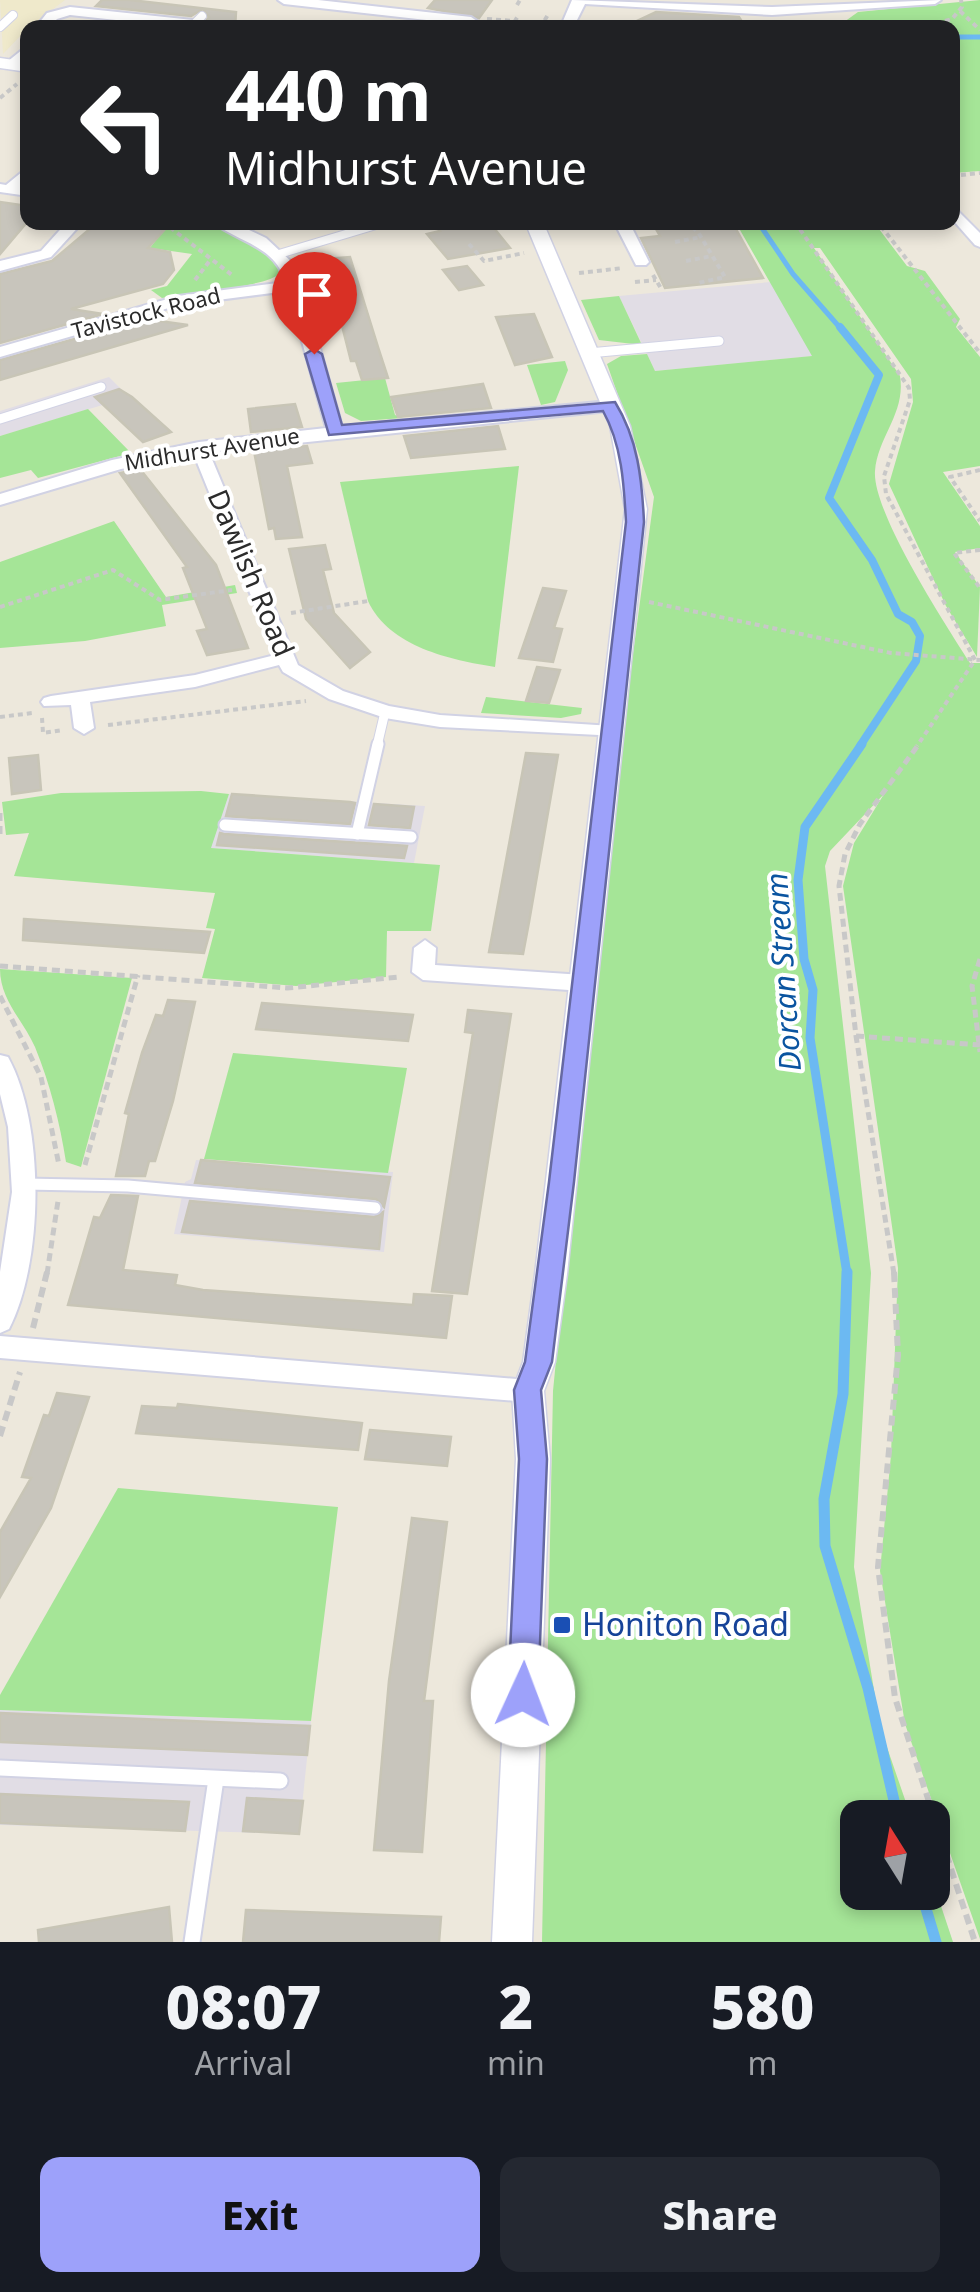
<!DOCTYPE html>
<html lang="en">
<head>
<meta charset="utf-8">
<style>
  body { margin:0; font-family:"Noto Sans",sans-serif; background:#242831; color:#f1f3f6; height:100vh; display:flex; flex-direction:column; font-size:38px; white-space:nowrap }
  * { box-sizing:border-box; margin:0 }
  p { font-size:32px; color:#9ea1a6 }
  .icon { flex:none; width:55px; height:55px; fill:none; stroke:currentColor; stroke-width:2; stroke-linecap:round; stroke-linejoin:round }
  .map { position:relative; height:1942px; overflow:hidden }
  .panel { display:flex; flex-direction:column; background:#171b24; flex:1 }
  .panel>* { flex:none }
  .guide { position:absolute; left:20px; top:20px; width:940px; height:210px; border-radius:20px; box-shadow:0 5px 15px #0003; background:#202124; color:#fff; overflow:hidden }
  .needle { width:65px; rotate:349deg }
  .tools { position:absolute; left:840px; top:1800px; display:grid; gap:20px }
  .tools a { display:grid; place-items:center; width:110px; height:110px; border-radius:20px; background:#171b24; box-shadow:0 5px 15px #0003; font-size:50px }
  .pin { position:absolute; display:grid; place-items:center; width:85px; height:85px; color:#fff; margin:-102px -42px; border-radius:50% 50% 50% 0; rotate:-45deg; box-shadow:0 0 10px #0007 }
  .pin .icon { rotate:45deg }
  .me { position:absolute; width:110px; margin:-55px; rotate:2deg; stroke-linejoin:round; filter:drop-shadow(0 0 8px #0008) }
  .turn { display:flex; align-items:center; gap:35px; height:210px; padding:0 40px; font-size:45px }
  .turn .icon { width:130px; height:130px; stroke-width:2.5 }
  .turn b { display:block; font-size:70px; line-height:85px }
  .eta { display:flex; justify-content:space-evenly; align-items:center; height:170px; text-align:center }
  .eta b { font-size:60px; font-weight:800; line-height:70px }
  .cta { display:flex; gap:20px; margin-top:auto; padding:20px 40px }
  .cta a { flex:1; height:115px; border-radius:20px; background:#9da1fa; color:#111; font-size:40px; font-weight:800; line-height:115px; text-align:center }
  .cta a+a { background:#242831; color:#f1f3f6 }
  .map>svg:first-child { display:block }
  .industrial { fill:#e1dde5 }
  .education { fill:#efe9cb }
  .green { fill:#a5e597 }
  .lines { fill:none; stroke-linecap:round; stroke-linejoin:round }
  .stream-far3 { stroke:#6cb9f2; stroke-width:5 }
  .stream-far2 { stroke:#6cb9f2; stroke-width:8 }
  .stream-far1 { stroke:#6cb9f2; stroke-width:9 }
  .stream { stroke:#6cb9f2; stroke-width:11 }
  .building { fill:#c8c5bc; stroke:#c8c5b6; stroke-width:2.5 }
  .service-far3-casing { stroke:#d1d2e4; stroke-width:10 }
  .service-far2-casing { stroke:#d1d2e4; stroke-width:11 }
  .service-far1-casing { stroke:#d1d2e4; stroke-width:15 }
  .service-casing { stroke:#d1d2e4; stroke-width:19 }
  .minor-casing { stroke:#d1d2e4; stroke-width:4 }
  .tertiary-casing { stroke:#d1d2e4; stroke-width:3 }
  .path-far2 { stroke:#c8c8c8; stroke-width:4; stroke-dasharray:5 4; stroke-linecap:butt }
  .path-far1 { stroke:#c8c8c8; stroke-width:5; stroke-dasharray:8 5; stroke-linecap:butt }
  .path { stroke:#c8c8c8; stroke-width:6; stroke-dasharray:10 6; stroke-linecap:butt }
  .service-far3 { stroke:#fff; stroke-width:8 }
  .service-far2 { stroke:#fff; stroke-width:9 }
  .service-far1 { stroke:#fff; stroke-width:11 }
  .service { stroke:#fff; stroke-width:15 }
  .minor { fill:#fff; fill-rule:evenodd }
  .tertiary { fill:#fff; fill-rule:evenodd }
  .route { fill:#9da1fa; stroke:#6669a2; stroke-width:2.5 }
  .transit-dot { fill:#1a4fb4; stroke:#fff; stroke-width:4 }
  .labels { text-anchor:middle; stroke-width:8; stroke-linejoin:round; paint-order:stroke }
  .far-street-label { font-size:22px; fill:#2b2b2b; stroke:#fff }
  .street-label { font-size:28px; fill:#2b2b2b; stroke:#fff }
  .water-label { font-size:30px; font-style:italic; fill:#0a54a0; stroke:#fff }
  .near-transit-label { font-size:32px; fill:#164399; stroke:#fff; text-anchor:start }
</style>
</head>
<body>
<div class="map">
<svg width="980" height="1942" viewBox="0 0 980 1942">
  <rect width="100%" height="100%" fill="#ede8dc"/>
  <!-- industrial -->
  <g class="industrial">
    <polygon points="771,282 813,356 655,371 619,296"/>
    <polygon points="109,377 129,397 0,436 0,411"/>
    <polygon points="229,794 425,806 414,863 210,848"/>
    <polygon points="196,1160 393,1172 384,1252 174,1234 185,1182 191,1179"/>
    <polygon points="0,1710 311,1721 299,1834 0,1825"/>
  </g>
  <!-- education -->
  <polygon class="education" points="0,0 65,0 28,28 3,54"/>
  <!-- green -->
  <g class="green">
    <polygon points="980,0 980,171 953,173 952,28 837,27 858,12"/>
    <path d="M130 223C175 223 261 219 280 273 267 288 188 291 162 298L151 290 167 286 192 254 150 248 165 228Z"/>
    <path d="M736 223H888L876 225 907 266 925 271 960 319 956 327 980 357V466L943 472 980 526V548L955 552 980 587 977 657 946 606 889 484 913 402 911 379 820 248H814L900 376C906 413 878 436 875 471 872 512 946 625 970 663H980V1939L905 1724 880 1571 891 1455 898 1268 843 886 854 843 884 794 830 851 825 866 871 1273 854 1567 880 1727 911 1817 858 1818V1892H932L933 1882 953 1942H542L553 1391 605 863 654 497 607 364 621 356 647 354 655 371 812 356Z"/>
    <polygon points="619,296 642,345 599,340 581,300"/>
    <polygon points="565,361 568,370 555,402 541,405 527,365"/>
    <polygon points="385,378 395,415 403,418 361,421 345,413 336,383"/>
    <polygon points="88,409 131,453 38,478 31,470 0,478 0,436"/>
    <path d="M519 466 495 667C451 660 389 647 368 601L340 482Z"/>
    <polygon points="114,521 166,597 235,585 237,593 162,605 166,626 85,641 0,648 0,562"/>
    <polygon points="486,697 582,708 581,714 561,718 481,713"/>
    <polygon points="201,791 229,794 211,848 440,865 431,931 387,931 386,977 296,986 202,978 215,929 206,928 215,893 14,876 29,833 6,835 2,802 61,793"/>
    <path d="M0 969 132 978 81 1167 66 1162C60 1123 50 1084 35 1047 23 1020 0 1000 0 969Z"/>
    <polygon points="233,1053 407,1068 388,1173 204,1159"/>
    <polygon points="118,1488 338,1507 311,1721 0,1710 0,1695"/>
  </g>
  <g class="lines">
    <!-- stream-far3 -->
    <g class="stream-far3">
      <polyline points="952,37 980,37"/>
      <polyline points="758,222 793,274 842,330"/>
    </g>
    <!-- stream-far2 -->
    <polyline class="stream-far2" points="840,327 879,375 829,498 872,560 898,614 912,622 920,636 916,661 860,746"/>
    <!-- stream-far1 -->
    <polyline class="stream-far1" points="847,1274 810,1038 813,990 804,959 798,880 805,827 862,744"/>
    <!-- stream -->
    <g class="stream">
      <polyline points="847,1272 843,1394 824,1499 825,1546 868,1688 898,1818"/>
      <polyline points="921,1892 936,1942"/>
    </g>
  </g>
  <!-- building -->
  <g class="building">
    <polygon points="102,0 130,0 236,12 235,28 201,28 209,17 203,9 191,16 96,6"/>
    <polygon points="435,0 492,0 479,18 428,8"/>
    <polygon points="656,12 739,17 746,28 635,22"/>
    <polygon points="0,202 28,206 28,221 0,254"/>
    <polygon points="98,222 166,228 148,248 170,252 174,270 163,284 71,309 103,314 0,343 0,274 52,261"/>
    <polygon points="433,222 489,222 510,248 448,259 427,234 440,231"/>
    <polygon points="652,222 732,222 763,278 665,288 641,238 660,236"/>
    <polygon points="350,257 378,347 388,378 362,380 356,361 351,361 325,259"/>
    <polygon points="467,266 483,285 459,290 443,270"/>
    <polygon points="534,314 552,357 515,365 496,317"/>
    <polygon points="145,319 188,325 0,380 0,360"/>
    <polygon points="483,384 491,408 398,417 391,397"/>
    <polygon points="119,389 132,397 171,432 143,442 95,397"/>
    <polygon points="295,404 302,427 251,432 248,409"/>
    <polygon points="498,426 505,449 411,458 404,436"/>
    <polygon points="307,446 312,463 287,466 302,537 276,539 274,528 269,529 254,451"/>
    <polygon points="140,469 216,565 248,648 207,655 197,631 207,629 183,568 187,567 120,473"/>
    <polygon points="325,545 331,569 323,570 334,613 370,652 350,668 306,619 289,549"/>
    <polygon points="543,588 566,591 554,628 562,629 553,662 519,658"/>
    <polygon points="537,667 560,670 549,703 526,701"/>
    <polygon points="526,753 558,755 529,922 523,954 489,952"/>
    <polygon points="38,755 41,790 12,794 9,758"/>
    <polygon points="232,794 350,802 355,803 350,824 226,816"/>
    <polygon points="374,804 414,807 410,828 369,825"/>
    <polygon points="220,833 224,834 407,846 404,858 217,845"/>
    <polygon points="24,919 210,932 204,953 23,940"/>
    <polygon points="168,1000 195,1002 173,1101 155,1161 149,1161 145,1176 116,1176 129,1114 125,1113 142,1053 156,1015 163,1016"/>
    <polygon points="262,1003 413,1015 408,1041 256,1029"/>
    <polygon points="468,1010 511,1014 467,1294 432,1291 473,1033 465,1032"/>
    <polygon points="201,1160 390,1177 384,1207 376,1199 195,1183"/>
    <polygon points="111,1195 138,1196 123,1270 177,1275 175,1285 203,1290 413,1305 414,1294 452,1296 446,1338 68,1305 94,1217 100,1218"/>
    <polygon points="190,1201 374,1217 383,1212 379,1249 182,1232"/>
    <polygon points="57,1393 89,1397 51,1508 0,1597 0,1532 31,1478 22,1477 44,1415 49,1416"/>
    <polygon points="178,1404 362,1423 358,1450 136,1433 142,1406 177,1408"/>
    <polygon points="370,1430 451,1437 447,1466 365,1459"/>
    <polygon points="412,1518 447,1522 424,1701 433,1701 422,1852 374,1850 389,1681"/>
    <polygon points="0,1713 310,1726 307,1755 0,1742"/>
    <polygon points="0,1794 189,1802 185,1831 0,1823"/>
    <polygon points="247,1798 303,1801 299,1834 243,1831"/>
    <polygon points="169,1907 172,1942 39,1942 38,1930"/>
    <polygon points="246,1910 441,1917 439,1942 243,1942"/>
  </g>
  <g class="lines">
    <!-- service-far3 casing -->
    <g class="service-far3-casing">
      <g id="service-far3">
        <polyline points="0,27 13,15"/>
        <polyline points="190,28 202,16"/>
        <polyline points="279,254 386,222"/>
      </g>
    </g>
    <!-- service-far2 casing -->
    <g class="service-far2-casing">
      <g id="service-far2">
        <polyline points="589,353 719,341"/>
        <polyline points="0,419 101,387"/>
        <polyline points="377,746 385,712"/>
      </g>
    </g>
    <!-- service-far1 casing -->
    <g class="service-far1-casing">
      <g id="service-far1">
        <polyline points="225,825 411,837"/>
        <polyline points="357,834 378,744"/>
        <polyline points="25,1184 128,1186 375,1208"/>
      </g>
    </g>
    <!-- service casing -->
    <g class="service-casing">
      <g id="service">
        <polyline points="0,1768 280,1781"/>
        <polyline points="192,1942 216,1779"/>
      </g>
    </g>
    <!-- minor casing -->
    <g class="minor-casing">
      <g id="minor">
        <polygon points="278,0 318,0 471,17 477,21 471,25 284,4"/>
        <polygon points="572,0 772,7 941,0 935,4 772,15 585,4 573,28 560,28"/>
        <polygon points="70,7 193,20 199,24 190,28 70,15 57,19 48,28 35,28 47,13"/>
        <polygon points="28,45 28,57 17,68 7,68 7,62"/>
        <polygon points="28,167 28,180 21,187 28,188 28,196 0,192 0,184 6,185"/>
        <polygon points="952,205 980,233 980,247 975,245 952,219"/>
        <polygon points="67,222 83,222 51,257 0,271 0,261 41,251"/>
        <path d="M212 222H232L266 238 297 267 342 426 609 401 617 406 609 411 209 452 298 665 343 691 389 706 440 715 612 726 622 732 619 736 440 727 385 718 329 699 283 672 279 665 195 687 90 702 94 728 84 734 74 728 71 705 44 706 41 702 44 698 51 696 195 675 275 655 194 455 121 469 0 505V494L112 460 199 442 326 428 288 291 179 305 0 357V347L178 296 285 282C276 246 238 242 212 222Z"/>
        <polygon points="614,222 629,222 649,262 646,265 636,265"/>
        <polygon points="425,940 436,948 435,965 583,975 594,983 583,991 423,980 412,972 414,948"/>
        <path d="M0 1055 8 1057C45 1124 44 1261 9 1329L0 1333V1272L12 1192 8 1127 0 1094Z"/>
        <polygon points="0,1336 528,1380 537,1383 541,1391 537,1399 528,1402 0,1358"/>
      </g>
    </g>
    <!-- tertiary casing -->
    <g class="tertiary-casing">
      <g id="tertiary">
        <polygon points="0,58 28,62 28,72 0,68"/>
        <polygon points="525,222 543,222 630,426 647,509 567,1274 555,1362 544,1391 550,1459 532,1942 492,1942 516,1459 512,1391 523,1362 535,1274 625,509 610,426"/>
      </g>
    </g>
    <!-- path-far2 -->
    <g class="path-far2">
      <polyline points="517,5 520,0"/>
      <polyline points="960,11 980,30"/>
      <polyline points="487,19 515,21 518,16"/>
      <polyline points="540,28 549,13"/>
      <polyline points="919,28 952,19 962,7 961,0"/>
      <polyline points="0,98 17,84"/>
      <polyline points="952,176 980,173"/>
      <polyline points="163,222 232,275"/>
      <polyline points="685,222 698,232 725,277 698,283"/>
      <polyline points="795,222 909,388 910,400 884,476 886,494 975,660 917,746"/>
      <polyline points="896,222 880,225 980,353"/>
      <polyline points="675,242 701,237"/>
      <polyline points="469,244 484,261 524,253"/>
      <polyline points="686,261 712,256"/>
      <polyline points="579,273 623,268"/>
      <polyline points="653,275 662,290"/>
      <polyline points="195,280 211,259"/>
      <polyline points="635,282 656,280"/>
      <polyline points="980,470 950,477 980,521"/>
      <polyline points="980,550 954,553 980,588"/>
      <polyline points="649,602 891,653 980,660"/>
      <polyline points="0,607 113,570 160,600 232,590"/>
      <polyline points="291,613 368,601"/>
      <polyline points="0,717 32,713"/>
      <polyline points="42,718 43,733 63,730"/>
      <polyline points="108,725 306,701"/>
    </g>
    <!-- path-far1 -->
    <g class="path-far1">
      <polyline points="0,813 0,838"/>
      <polyline points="980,959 972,986 980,1052"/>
      <polyline points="0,966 287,988 400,977"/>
      <polyline points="0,996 41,1077 59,1165"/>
      <polyline points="856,1036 980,1045"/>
      <polyline points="85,1165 138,975"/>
      <polyline points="47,1274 58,1201"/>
      <polyline points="894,1274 856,1036 839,886 845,854 860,824 919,744"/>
    </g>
    <!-- path -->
    <g class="path">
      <polyline points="894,1272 898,1355 878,1567 895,1698 975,1942"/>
      <polyline points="33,1328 47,1272"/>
      <polyline points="0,1436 20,1372"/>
    </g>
    <!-- service-far3 -->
    <use href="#service-far3" class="service-far3"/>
    <!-- service-far2 -->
    <use href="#service-far2" class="service-far2"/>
    <!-- service-far1 -->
    <use href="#service-far1" class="service-far1"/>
    <!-- service -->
    <use href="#service" class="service"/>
    <!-- minor -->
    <use href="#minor" class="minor"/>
    <!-- tertiary -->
    <use href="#tertiary" class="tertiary"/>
  </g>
  <!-- route -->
  <path class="route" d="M314 349 322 354 342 425 615 402C638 439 642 480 644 522L574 1182 552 1362 541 1390 547 1459 538 1695 533 1705 523 1709 512 1705 508 1695 519 1459 514 1390 525 1362 549 1182 626 522C624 485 622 445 603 411L329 435 305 354Z"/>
  <!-- markers -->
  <rect class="transit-dot" x="552" y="1615" width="20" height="20" rx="5"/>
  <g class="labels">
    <!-- far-street labels -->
    <g class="far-street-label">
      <text transform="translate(146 313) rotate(-14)" y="8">Tavistock Road</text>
      <text transform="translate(212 449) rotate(-9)" y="8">Midhurst Avenue</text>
    </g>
    <!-- street labels -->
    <g class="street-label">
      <text transform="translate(251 573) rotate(67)" y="10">Dawlish Road</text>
    </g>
    <!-- water labels -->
    <g class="water-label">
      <text transform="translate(784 972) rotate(-94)" y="10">Dorcan Stream</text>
    </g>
    <!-- near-transit labels -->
    <g class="near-transit-label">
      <text x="582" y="1636">Honiton Road</text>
    </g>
  </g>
</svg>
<div class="tools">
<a><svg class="needle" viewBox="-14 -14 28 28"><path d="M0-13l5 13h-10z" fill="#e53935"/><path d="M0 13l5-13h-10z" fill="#9ea1a6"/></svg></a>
</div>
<div class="pin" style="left:314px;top:354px;background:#d93025"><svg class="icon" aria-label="arrive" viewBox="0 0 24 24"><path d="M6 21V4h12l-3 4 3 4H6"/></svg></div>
<svg class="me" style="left:523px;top:1695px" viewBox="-20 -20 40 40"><circle r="19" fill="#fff"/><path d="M0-13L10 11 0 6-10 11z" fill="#9da1fa"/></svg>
<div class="guide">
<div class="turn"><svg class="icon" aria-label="left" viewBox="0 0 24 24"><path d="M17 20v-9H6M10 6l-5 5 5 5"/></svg><div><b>440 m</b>Midhurst Avenue</div></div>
</div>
</div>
<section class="panel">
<div class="eta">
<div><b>08:07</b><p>Arrival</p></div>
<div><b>2</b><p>min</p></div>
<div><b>580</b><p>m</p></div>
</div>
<div class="cta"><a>Exit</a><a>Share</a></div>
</section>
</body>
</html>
